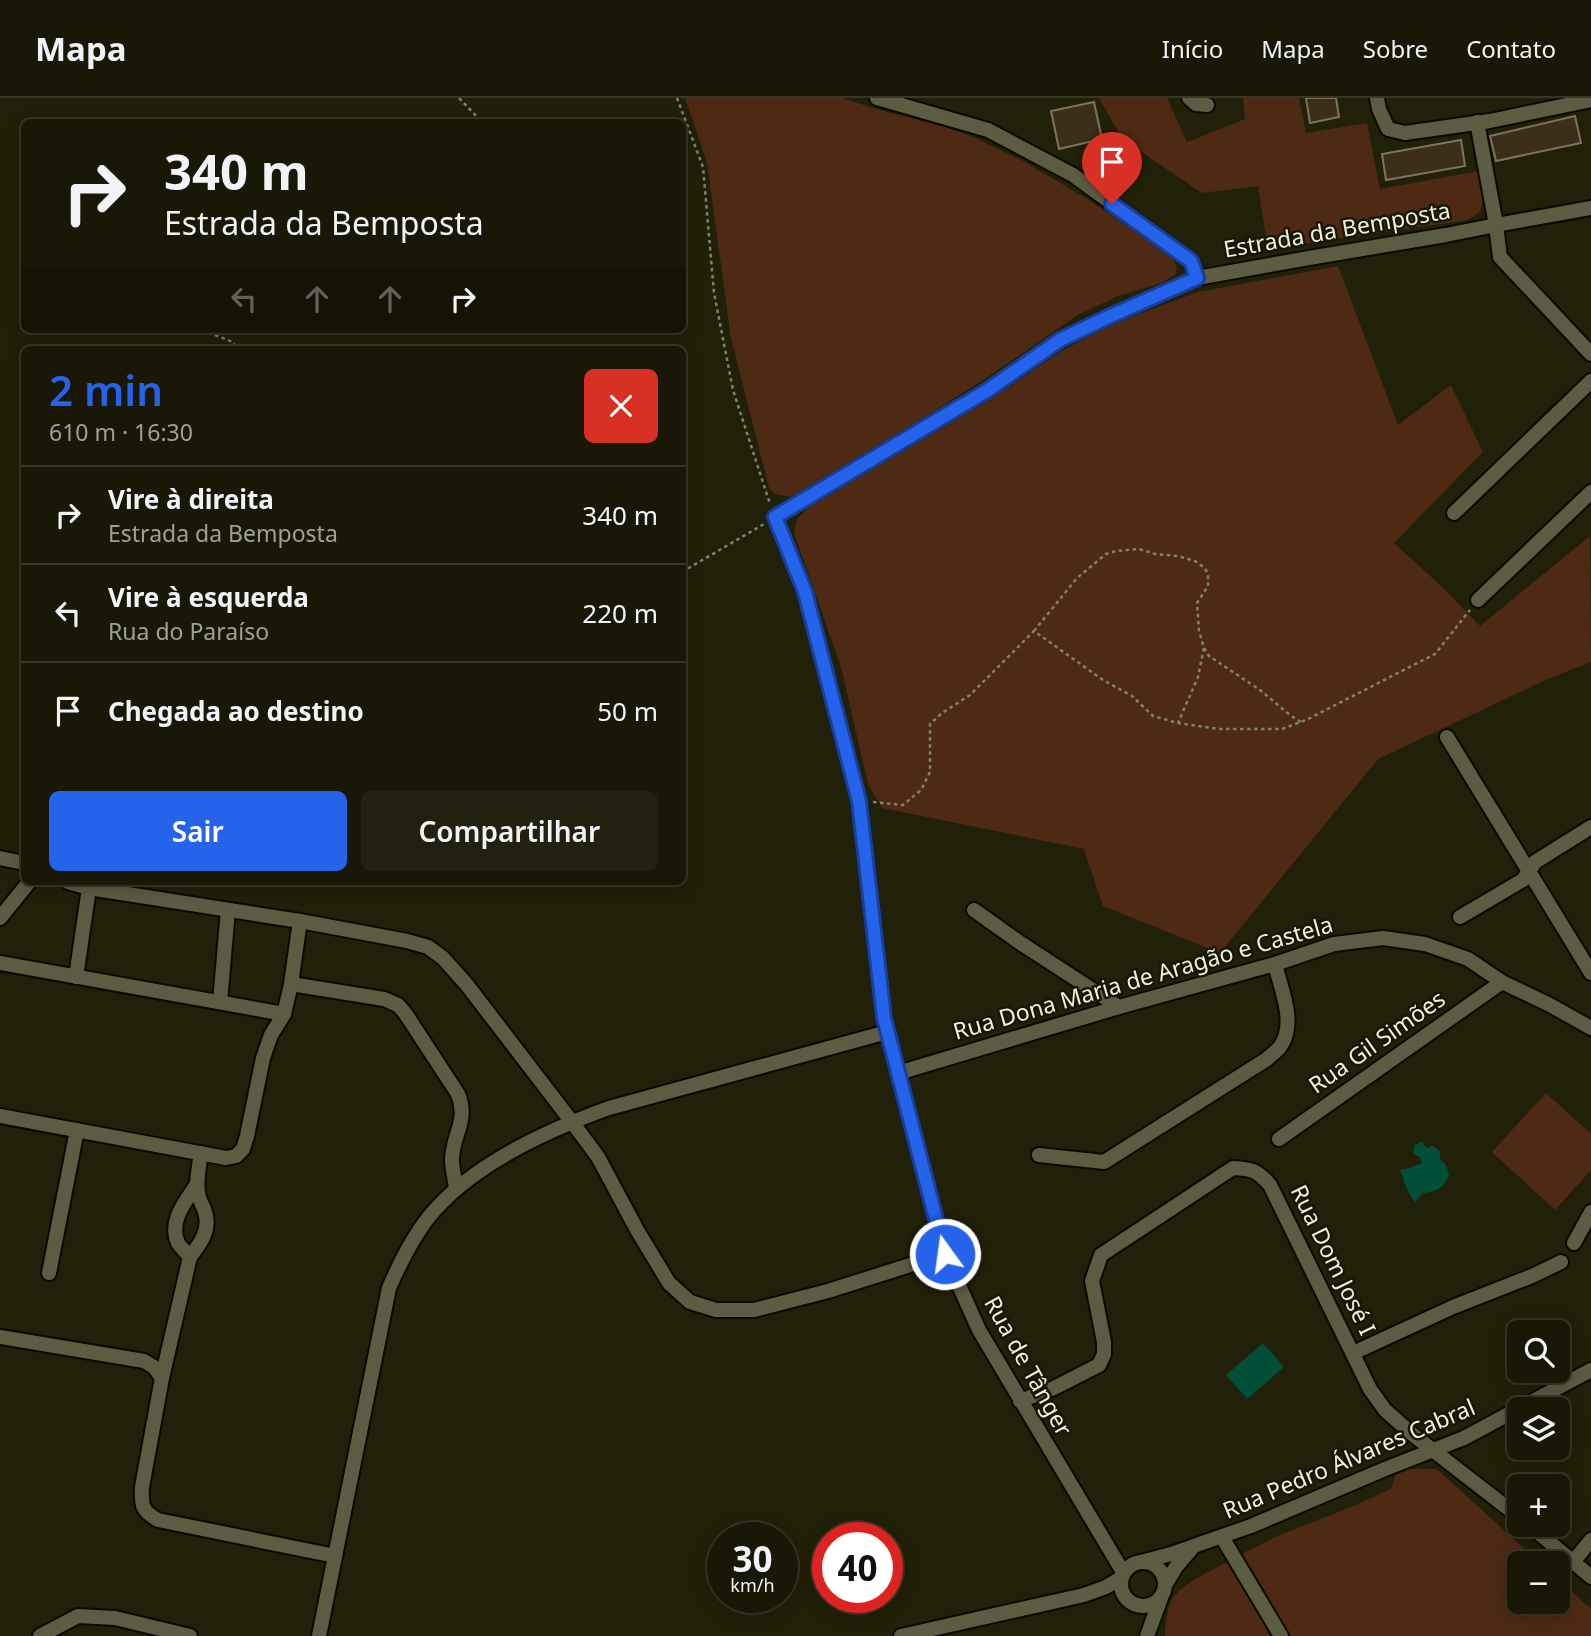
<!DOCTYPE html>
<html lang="pt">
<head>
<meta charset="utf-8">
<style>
  body { margin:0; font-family:"Noto Sans",sans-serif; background:#222110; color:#f1f3f6; height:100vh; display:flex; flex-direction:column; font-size:26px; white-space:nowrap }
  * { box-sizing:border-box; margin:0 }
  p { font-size:23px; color:#9fa09b }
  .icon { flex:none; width:38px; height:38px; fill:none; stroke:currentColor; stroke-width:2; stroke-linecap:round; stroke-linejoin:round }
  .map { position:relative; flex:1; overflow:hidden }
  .drawer { position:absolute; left:21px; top:248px; width:665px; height:539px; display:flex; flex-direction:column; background:#191806; border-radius:10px; box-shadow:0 4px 18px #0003,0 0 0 2px #373728 }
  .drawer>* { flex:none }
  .hud { position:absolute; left:21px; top:21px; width:665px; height:214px; border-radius:10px; box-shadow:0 4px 18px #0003,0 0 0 2px #373728; background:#191806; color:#f1f3f6; overflow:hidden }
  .controls { position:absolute; left:1507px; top:1222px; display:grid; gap:14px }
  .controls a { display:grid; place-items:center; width:63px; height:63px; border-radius:10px; background:#191806; box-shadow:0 4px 18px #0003,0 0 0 2px #373728; font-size:35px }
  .speed { position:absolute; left:707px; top:1424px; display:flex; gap:14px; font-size:35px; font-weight:700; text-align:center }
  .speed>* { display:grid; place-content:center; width:91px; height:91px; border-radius:50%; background:#191806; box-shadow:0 4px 18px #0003,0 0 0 2px #373728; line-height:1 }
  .speed small { font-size:18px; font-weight:400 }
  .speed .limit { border:10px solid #d22; background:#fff; color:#111 }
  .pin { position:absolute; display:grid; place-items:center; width:60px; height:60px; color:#fff; margin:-72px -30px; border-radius:50% 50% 50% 0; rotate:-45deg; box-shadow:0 0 7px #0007 }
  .pin .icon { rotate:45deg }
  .me { position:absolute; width:77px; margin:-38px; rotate:346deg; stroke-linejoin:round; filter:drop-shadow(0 0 5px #0008) }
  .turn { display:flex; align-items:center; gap:24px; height:147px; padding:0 28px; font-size:32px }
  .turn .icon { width:91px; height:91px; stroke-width:2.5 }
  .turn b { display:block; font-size:49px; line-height:60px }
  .lanes { display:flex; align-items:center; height:66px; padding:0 28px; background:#0003; justify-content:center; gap:35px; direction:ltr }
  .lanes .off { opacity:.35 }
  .round { display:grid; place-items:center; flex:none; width:74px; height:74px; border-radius:10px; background:#222110 }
  .head { display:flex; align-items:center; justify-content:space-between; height:119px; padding:0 28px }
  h1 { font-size:42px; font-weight:600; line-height:52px; color:#2563eb }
  .button { display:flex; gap:14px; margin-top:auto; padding:14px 28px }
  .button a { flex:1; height:80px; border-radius:10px; background:#2563eb; color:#fff; font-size:28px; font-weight:600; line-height:80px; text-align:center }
  .button a+a { background:#222110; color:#f1f3f6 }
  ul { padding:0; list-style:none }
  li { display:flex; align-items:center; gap:21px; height:98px; padding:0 28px; border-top:2px solid #373728 }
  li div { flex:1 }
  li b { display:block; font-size:26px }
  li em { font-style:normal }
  header { display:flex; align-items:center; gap:42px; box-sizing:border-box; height:98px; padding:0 35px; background:#191806; border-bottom:2px solid #373728 }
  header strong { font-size:33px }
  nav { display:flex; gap:38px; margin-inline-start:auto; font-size:24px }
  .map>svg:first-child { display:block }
  .green { fill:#4e2a14 }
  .water { fill:#014f39 }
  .building { fill:#3c2f1a; stroke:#81725b; stroke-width:2 }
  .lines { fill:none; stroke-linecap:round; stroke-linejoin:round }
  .minor-casing { stroke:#0b0900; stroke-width:18 }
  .path { stroke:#82826f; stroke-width:2.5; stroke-dasharray:3.5 3.5; stroke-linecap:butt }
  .minor { stroke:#5c5c43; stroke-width:14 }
  .route-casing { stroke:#184099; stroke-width:18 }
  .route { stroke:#2563eb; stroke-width:12 }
  .labels { text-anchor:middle; stroke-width:5; stroke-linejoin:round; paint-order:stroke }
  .street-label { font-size:23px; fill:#eff0e1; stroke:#171702 }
</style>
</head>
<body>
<header>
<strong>Mapa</strong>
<nav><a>Início</a><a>Mapa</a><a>Sobre</a><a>Contato</a></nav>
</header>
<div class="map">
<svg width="1591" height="1538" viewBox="0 0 1591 1538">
  <rect width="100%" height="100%" fill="#212008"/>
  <!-- green -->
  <g class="green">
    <path d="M685 0H842L876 11 942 28 971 38 1023 63 1092 104 1171 158C1176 165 1178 168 1176 176L1162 185 1118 198 1078 217 982 283 832 377 791 399 775 396 769 390 731 240 707 65Z"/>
    <polygon points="1099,0 1167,0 1187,44 1245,21 1243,0 1299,0 1306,35 1367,25 1380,91 1479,73 1483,103 1480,114 1468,122 1268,151 1258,88 1202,95 1122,41"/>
    <polygon points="1338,168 1398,327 1451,287 1483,354 1394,445 1440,487 1480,528 1590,438 1591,564 1548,581 1378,661 1220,855 1103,808 1084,751 882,710 868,686 841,569 794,435 797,421 813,405 1052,258 1109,227 1198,194"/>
    <polygon points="1546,995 1591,1036 1591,1072 1555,1112 1492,1054"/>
    <polygon points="1402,1371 1437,1371 1540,1465 1519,1465 1519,1503 1558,1503 1558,1481 1591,1511 1591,1538 1291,1538 1239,1458 1275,1439 1351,1409 1391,1391 1396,1374"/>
    <path d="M1230 1463 1274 1538H1165C1165 1526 1167 1510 1173 1500 1181 1487 1215 1470 1230 1463Z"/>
  </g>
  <!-- water -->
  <g class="water">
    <path d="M1422 1044 1427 1050 1432 1048 1440 1053V1061L1446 1067 1449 1077C1443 1090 1437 1094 1423 1095L1415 1104 1408 1094 1400 1072 1410 1070 1422 1065 1420 1059 1415 1057 1413 1053 1415 1047Z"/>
    <polygon points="1263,1245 1284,1269 1247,1301 1226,1277"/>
  </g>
  <!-- building -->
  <g class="building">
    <polygon points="1306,0 1336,0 1339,19 1310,25"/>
    <polygon points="1094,4 1102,41 1059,51 1051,13"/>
    <polygon points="1575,18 1581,45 1496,63 1490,38"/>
    <polygon points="1461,42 1465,68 1386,82 1382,56"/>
  </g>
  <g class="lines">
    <!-- minor casing -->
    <g class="minor-casing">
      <g id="minor">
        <polyline points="877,0 988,32 1073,77 1191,163 1197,180"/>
        <polyline points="1189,0 1196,6 1207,7"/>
        <polyline points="1377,0 1379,11 1388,31 1405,35 1490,23 1591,2"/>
        <polyline points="1477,24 1496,127 1500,159 1591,256"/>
        <polyline points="1454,415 1591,283"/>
        <polyline points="1478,502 1591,394"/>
        <polyline points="1447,639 1591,875"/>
        <polyline points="0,760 24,765"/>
        <polyline points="68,784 89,790 300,823 407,843 428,849 443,860 467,887 572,1024 598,1059 637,1132 669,1185 690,1204 716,1212 754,1212 828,1193 945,1156"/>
        <polyline points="974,812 1019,844 1119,909"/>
        <polyline points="1460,819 1523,782 1535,764 1591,729"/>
        <polyline points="0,820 29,784"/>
        <polyline points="0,865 284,916"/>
        <polyline points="76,879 89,790"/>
        <path d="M291 886 384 901 398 907 405 915 458 996C469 1023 452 1037 452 1062 452 1071 455 1081 456 1090"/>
        <polyline points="220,904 228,812"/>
        <polyline points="898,975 1119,909 1275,866 1334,846 1383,840 1425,846 1468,861 1502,884 1550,907 1591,930"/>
        <polyline points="0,1018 226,1060 236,1058 243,1051 247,1038 263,960 271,937 284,916 291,886 300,823"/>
        <polyline points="1279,1041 1502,884"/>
        <path d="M201 1055C199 1069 195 1086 199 1099 200 1104 204 1109 205 1114 211 1132 200 1146 190 1159L162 1280 142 1389C141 1408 142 1413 158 1422L335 1458"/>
        <path d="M1039 1057 1104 1064 1267 961C1271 957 1277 953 1280 949 1297 925 1281 892 1275 866"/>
        <polyline points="1574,1145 1591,1114"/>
        <path d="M190 1159C187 1155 181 1150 178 1145 168 1123 186 1103 197 1086"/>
        <polyline points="49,1175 77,1032"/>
        <polyline points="0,1239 144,1263 154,1269 162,1280"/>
        <polyline points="1353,1255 1453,1209 1532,1178 1561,1164"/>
        <path d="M1020 1303 1054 1290 1099 1267 1104 1256V1244L1092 1183 1101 1157 1233 1070C1252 1071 1257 1072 1270 1087L1370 1291 1385 1312 1412 1336 1519 1419"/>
        <polyline points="1528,1426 1591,1479"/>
        <polyline points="1222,1439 1281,1538"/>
        <circle cx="1143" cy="1486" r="22"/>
        <polyline points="1141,1464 1171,1456 1251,1428 1385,1371 1464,1340 1591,1272"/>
        <polyline points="1573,1464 1591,1442"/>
        <polyline points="1123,1474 979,1232 945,1156 884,920 859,703 805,494 775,419 988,292 1061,242 1108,219 1197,180 1309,160 1446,137 1496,127 1591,110"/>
        <polyline points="1165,1487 1176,1469 1193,1449"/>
        <polyline points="40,1538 78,1518 115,1520 190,1538"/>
        <path d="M319 1538 389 1190C400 1165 411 1142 428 1120 469 1068 548 1032 609 1010L887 934"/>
        <polyline points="901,1538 1084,1497 1106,1489 1121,1480"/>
        <polyline points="1147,1538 1161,1500"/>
      </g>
    </g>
    <!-- path -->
    <g class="path">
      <polyline points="459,0 482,24"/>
      <polyline points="677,0 703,69 714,195 733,292 770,406"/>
      <polyline points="215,237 233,244 237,252"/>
      <polyline points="682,474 764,426"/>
      <polyline points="1034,533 1077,480 1106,456 1116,453 1139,451 1155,456 1178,458 1195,463 1205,470 1208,477 1208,488 1197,505 1199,533 1204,550 1198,579 1178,625"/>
      <polyline points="1204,550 1209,558 1260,592 1290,617 1301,624"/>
      <polyline points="873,704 903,707 921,692 930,674 930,626 942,615 970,597 1034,533 1103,582 1132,598 1153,618 1178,625 1219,631 1282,631 1306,622 1435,556 1470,512"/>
    </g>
    <!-- minor -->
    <use href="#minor" class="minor"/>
  </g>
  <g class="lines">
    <!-- route casing -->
    <g class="route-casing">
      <polyline id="route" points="945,1156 884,920 859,703 805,494 775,419 988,292 1060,242 1108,219 1197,180 1191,163 1112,106"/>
    </g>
    <!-- route -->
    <use href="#route" class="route"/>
  </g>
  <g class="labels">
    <!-- street labels -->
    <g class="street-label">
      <text transform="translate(1337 132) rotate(-10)" y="8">Estrada da Bemposta</text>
      <text transform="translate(1143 880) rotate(-16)" y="8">Rua Dona Maria de Aragão e Castela</text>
      <text transform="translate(1377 944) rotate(-35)" y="8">Rua Gil Simões</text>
      <text transform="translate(1333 1162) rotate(64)" y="8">Rua Dom José I</text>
      <text transform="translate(1028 1268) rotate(61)" y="8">Rua de Tânger</text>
      <text transform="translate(1349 1361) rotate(-23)" y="8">Rua Pedro Álvares Cabral</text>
    </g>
  </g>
</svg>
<div class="controls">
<a><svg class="icon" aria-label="search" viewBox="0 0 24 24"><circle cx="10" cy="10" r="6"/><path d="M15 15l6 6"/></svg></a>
<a><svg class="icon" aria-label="layers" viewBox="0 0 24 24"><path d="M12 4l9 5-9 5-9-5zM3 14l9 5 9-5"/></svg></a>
<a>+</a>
<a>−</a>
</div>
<div class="speed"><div>30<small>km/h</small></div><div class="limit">40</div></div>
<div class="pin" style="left:1112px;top:106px;background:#d93025"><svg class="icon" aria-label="arrive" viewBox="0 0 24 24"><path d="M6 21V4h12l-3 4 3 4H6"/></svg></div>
<svg class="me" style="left:945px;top:1156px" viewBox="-20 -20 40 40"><circle r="17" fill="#2563eb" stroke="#fff" stroke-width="3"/><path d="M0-11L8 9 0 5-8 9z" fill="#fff"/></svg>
<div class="hud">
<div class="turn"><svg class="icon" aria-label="right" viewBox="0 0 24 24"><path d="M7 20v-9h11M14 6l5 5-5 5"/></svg><div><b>340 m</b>Estrada da Bemposta</div></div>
<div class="lanes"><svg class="icon off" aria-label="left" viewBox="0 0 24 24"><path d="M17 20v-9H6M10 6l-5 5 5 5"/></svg><svg class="icon off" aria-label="ahead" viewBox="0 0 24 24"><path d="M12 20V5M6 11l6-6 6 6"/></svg><svg class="icon off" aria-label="ahead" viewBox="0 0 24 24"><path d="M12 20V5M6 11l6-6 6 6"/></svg><svg class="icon" aria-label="right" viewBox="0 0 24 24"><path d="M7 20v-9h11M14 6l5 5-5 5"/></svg></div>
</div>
<section class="drawer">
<div class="head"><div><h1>2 min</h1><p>610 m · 16:30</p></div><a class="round" style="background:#d93025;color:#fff"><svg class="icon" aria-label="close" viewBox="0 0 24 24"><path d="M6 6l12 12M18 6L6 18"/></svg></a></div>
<ul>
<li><svg class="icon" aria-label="right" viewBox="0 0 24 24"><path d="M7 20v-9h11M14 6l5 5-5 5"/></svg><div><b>Vire à direita</b><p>Estrada da Bemposta</p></div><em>340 m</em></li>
<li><svg class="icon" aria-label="left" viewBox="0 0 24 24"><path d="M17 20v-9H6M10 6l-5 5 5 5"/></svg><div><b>Vire à esquerda</b><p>Rua do Paraíso</p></div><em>220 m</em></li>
<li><svg class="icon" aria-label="arrive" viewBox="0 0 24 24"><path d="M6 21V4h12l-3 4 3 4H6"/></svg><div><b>Chegada ao destino</b></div><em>50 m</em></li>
</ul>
<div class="button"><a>Sair</a><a>Compartilhar</a></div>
</section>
</div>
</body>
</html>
